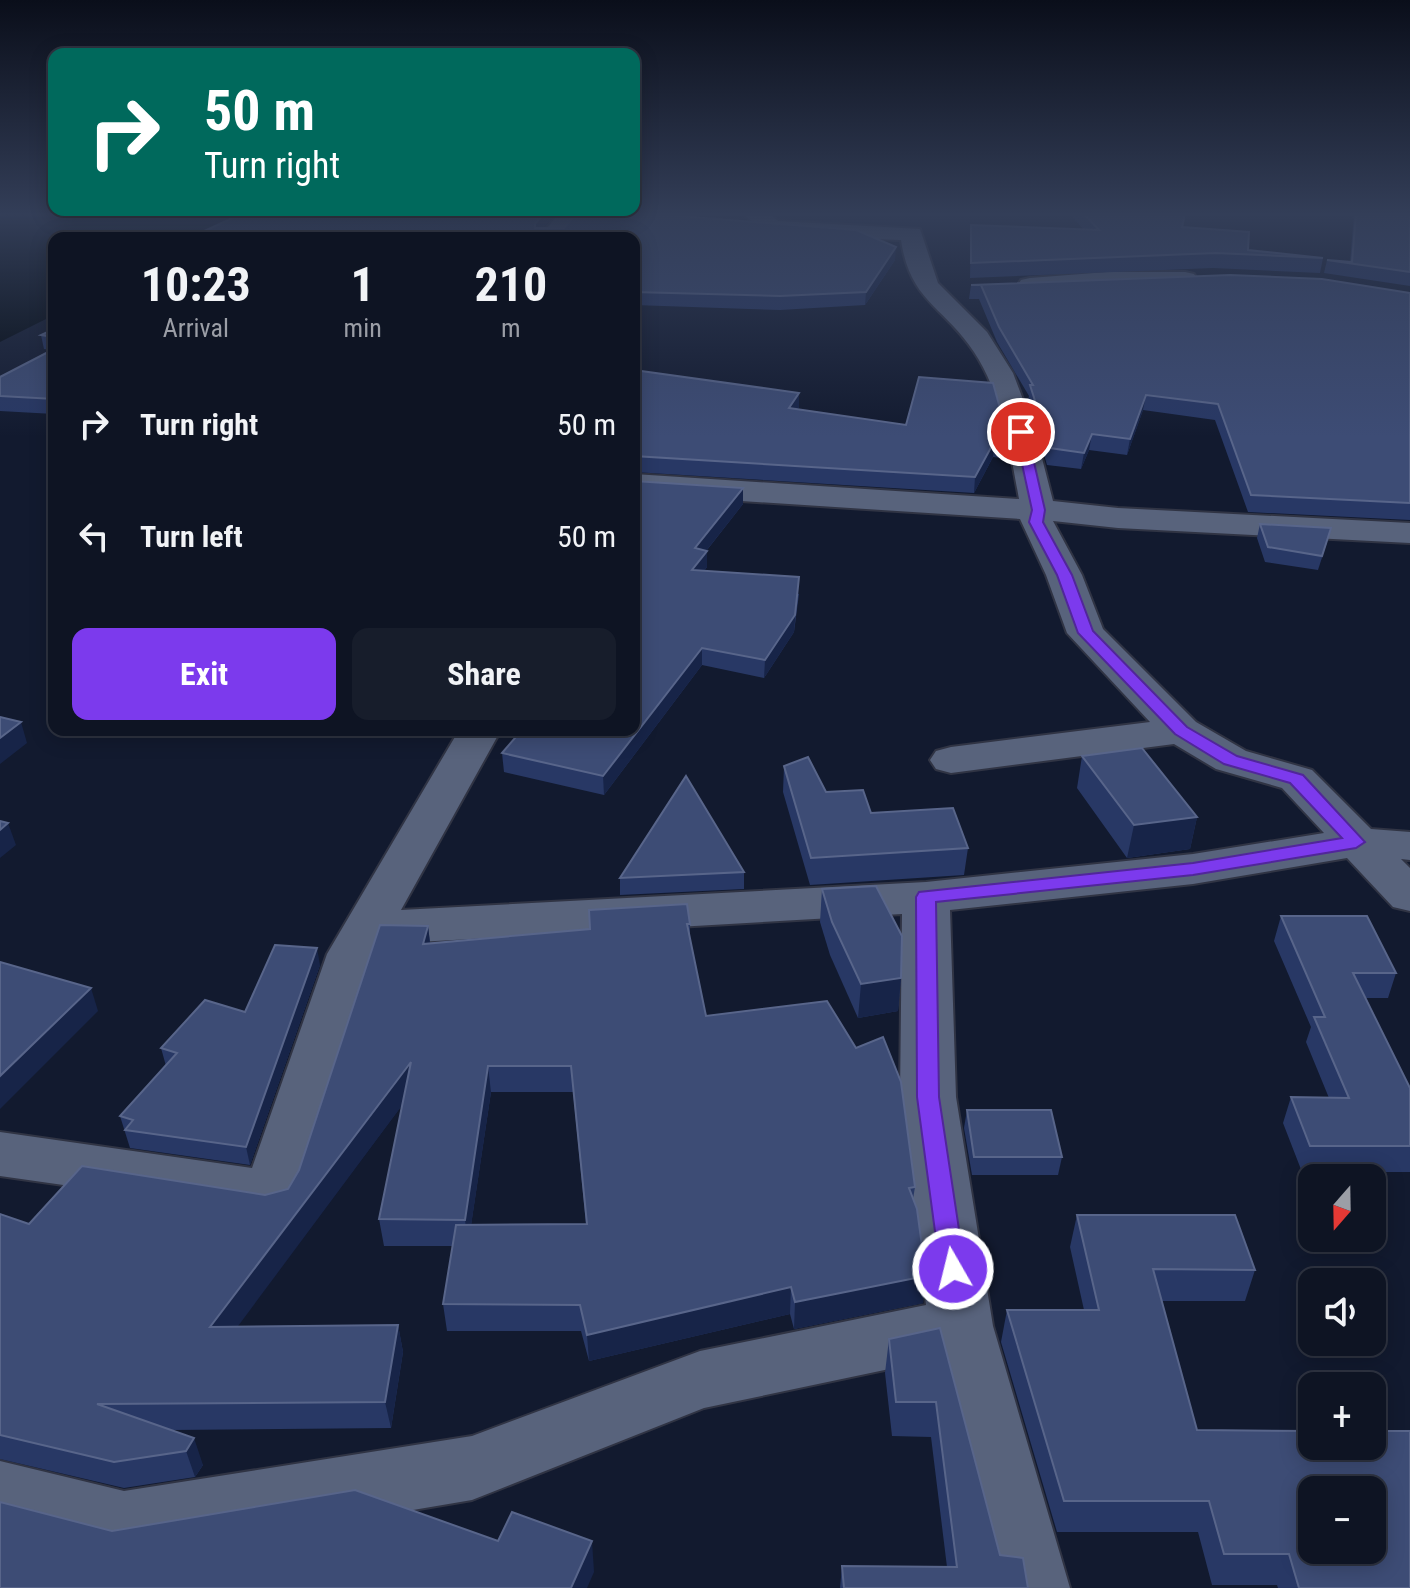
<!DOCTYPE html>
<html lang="en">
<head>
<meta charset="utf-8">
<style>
  body { margin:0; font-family:"Roboto Condensed",sans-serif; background:#171d2b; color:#f1f3f6; height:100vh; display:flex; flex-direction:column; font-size:30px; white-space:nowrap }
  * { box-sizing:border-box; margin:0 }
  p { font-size:26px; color:#9b9ea6 }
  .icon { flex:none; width:44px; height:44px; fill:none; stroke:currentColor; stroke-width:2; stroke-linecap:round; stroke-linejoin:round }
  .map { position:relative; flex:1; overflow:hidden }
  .side { position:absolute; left:48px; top:232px; width:592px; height:504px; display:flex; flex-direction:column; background:#0e1423; border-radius:16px; box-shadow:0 4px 20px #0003,0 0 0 2px #2e3341 }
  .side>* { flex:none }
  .banner { position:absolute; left:48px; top:48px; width:592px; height:168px; border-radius:16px; box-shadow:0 4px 20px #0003,0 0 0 2px #2e3341; background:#00695c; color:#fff; overflow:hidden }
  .needle { width:52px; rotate:200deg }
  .controls { position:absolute; left:1298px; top:1164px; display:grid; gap:16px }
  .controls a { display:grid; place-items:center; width:88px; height:88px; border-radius:16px; background:#0e1423; box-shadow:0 4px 20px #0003,0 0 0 2px #2e3341; font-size:40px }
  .pin { position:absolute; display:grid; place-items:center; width:68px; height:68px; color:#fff; margin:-34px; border:4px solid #fff; border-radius:50%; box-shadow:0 2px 8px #0007 }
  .me { position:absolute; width:88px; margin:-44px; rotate:352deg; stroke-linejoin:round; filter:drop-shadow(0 0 6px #0008) }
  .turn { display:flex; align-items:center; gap:28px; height:168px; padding:0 24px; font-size:36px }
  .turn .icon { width:104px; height:104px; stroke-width:2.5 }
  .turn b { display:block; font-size:56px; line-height:68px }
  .eta { display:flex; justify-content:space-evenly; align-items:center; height:136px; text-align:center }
  .eta b { font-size:48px; font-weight:700; line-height:56px }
  .button { display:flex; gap:16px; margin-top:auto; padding:16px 24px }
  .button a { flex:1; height:92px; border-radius:16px; background:#7c3aed; color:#fff; font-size:32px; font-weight:700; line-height:92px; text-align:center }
  .button a+a { background:#171d2b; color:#f1f3f6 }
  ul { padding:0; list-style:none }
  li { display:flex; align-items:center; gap:24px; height:112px; padding:0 24px }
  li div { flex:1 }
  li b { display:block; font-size:30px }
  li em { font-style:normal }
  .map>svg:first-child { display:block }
  .water { fill:#00070e }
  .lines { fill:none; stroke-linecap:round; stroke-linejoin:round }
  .street-casing { stroke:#303444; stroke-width:4 }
  .street { fill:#58637c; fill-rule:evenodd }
  .wall { fill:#283865; fill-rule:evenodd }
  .shaded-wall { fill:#172448 }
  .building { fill:#3d4c75; stroke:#58658a; stroke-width:2; fill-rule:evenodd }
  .route { fill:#7c3aed; stroke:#51269a; stroke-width:2 }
</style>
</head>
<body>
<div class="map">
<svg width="1410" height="1588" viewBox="0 0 1410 1588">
  <rect width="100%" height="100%" fill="#121a2f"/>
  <!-- water -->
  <polygon class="water" points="0,214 250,214 204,238 54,238 54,315 0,342"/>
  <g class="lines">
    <!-- street casing -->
    <g class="street-casing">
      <g id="street">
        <polygon points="559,214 583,214 562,238 538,238"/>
        <path d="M744 214H769L778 221 920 229 938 283 987 332 1013 373 1035 431 1053 501 1118 508 1410 523V543L1118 528 1053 521 1082 575 1103 629 1196 722 1246 751 1312 770 1371 829 1410 832V860L1401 859 1410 868V911L1393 907 1347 858 1193 884 950 910 956 1097 993 1326 1070 1588H996L937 1359 704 1408 472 1500 124 1559 0 1527V1461L124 1491 472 1436 700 1351 926 1305 900 1097 902 914 383 944 302 1195 293 1212 272 1218 176 1201 0 1176V1132L252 1168 327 954 459 730H501L401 910 926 882 1193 854 1324 833 1282 788 1216 769 1174 744 951 773 936 769 930 760 936 751 951 747 1150 722 1067 633 1046 575 1020 519 634 494V474L1019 499C1010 450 1002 394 974 352 944 306 910 302 901 240L772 235 764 233Z"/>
        <polygon points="1107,272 1185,272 1194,274 1197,279 1194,284 1185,286 1107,286 1030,292 1021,290 1018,285 1021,280 1030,278"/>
      </g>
    </g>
    <!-- street -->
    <use href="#street" class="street"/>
  </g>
  <!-- wall -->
  <g class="wall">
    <polygon points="241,214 555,214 543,228 564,228 697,214 693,217 895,260 865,305 780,310 634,305 634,238 201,238 200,233"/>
    <polygon points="1070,214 1185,214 1183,227 1248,250 1323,258 1320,273 1213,268 970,278 971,225 1083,229"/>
    <polygon points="1354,214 1410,214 1410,286 1324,273 1327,260 1350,262"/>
    <polygon points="971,285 1410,293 1410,520 1248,512 1215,420 1143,410 1127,455 1089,450 1081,469 1047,465 1028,400 1029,396 997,342 979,299 969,299"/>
    <polygon points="54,329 54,414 0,411 0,377 52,350 44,349 41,335"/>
    <polygon points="634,370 799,407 797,410 1010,444 1008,459 993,457 974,493 634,472"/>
    <polygon points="634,481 743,504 707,550 707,567 704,571 799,594 794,632 764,678 702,665 604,795 504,772 502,753 634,730"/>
    <polygon points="1260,524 1327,542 1318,570 1265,562 1257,538"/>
    <polygon points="1082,756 1197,817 1190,849 1127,858 1077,788"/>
    <polygon points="784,766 826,792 871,813 968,848 964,875 810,885 783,792"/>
    <polygon points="744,872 744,889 620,895 620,878"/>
    <polygon points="822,889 901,978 898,1011 858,1018 830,955 820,922"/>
    <polygon points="1281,916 1396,973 1388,998 1366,998 1410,1088 1410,1172 1302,1172 1283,1123 1291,1097 1329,1098 1306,1042 1311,1027 1274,941"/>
    <path d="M690 924V938L706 1016 915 1187 913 1199 923 1303 794 1329 790 1314 589 1361 581 1331H447L443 1304 453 1246H384L379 1219 402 1105 237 1326 398 1325 403 1352 391 1428 170 1430 203 1465 195 1477 124 1488 0 1459V1214L29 1224 265 1195 288 1189 299 1170 428 926 430 943ZM491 1092H573L586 1224 471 1225Z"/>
    <polygon points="320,965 250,1165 130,1148 120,1116 166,1066 161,1048 245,1012"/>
    <polygon points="967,1110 1062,1157 1058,1175 972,1175 964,1128"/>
    <polygon points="1077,1215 1255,1270 1245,1301 1162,1301 1197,1430 1410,1588 1278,1588 1277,1585 1212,1585 1198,1532 1057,1532 1001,1342 1007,1310 1084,1310 1070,1247"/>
    <polygon points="940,1328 1000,1555 1028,1588 840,1588 842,1566 947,1567 931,1437 892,1436 885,1373 889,1339"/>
  </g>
  <!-- shaded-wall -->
  <g class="shaded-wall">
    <polygon points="543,214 555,214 536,236 535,224"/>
    <polygon points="681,214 697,214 679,228 679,216"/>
    <polygon points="896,247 895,260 865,305 866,292"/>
    <polygon points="799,393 799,407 788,423 789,408"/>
    <polygon points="1146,395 1143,410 1127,455 1130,439"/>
    <polygon points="1092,434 1089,450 1081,469 1084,453"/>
    <polygon points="994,442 993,457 974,493 975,477"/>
    <polygon points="743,488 743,504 695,565 695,548"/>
    <polygon points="707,551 707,567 692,587 692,570"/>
    <polygon points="799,577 794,632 764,678 765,660"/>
    <polygon points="702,648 702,665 604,795 603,776"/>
    <polygon points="21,722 27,743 0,764 0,738"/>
    <polygon points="1197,817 1190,849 1127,858 1134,825"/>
    <polygon points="8,823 16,845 0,858 0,830"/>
    <polygon points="428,926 431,951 423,944"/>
    <polygon points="317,948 320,965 250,1165 246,1147"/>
    <polygon points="901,978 898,1011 858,1018 861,984"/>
    <polygon points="91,988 98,1011 0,1109 0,1076"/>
    <polygon points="411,1062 415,1088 218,1353 210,1327"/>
    <polygon points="488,1066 491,1092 468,1246 465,1220"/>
    <polygon points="926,1276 923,1303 794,1329 795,1302"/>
    <polygon points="791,1287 790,1314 589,1361 587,1335"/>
    <polygon points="398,1325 403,1352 391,1428 385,1402"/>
    <polygon points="194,1438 203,1465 195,1477 186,1451"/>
    <polygon points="592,1541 594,1572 587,1588 571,1588"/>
  </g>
  <!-- building -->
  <g class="building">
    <polygon points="241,214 543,214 535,224 535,228 564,228 576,214 681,214 679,216 856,230 896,247 866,292 780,296 634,292 634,238 201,238 208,234 200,233"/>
    <polygon points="1084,214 1185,214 1182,227 1249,232 1248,250 1323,258 1216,253 971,263 971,225 1099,230"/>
    <polygon points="1356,214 1410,214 1410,272 1327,260 1352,262"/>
    <polygon points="1230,275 1322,279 1410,293 1410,503 1251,495 1218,404 1146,395 1130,439 1092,434 1084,453 1050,448 1030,385 1033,385 999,327 981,285 971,285"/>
    <polygon points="54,329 54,337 41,335"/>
    <polygon points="54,349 54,399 0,396 0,377"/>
    <polygon points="634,370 799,393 789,408 906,425 919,377 993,383 1010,444 994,442 975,477 634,456"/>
    <polygon points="634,481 743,488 695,548 707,551 692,570 799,577 795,615 765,660 702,648 603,776 502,753 522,730 634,730"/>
    <polygon points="1260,524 1331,528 1322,556 1268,547"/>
    <polygon points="0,717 21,722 0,738"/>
    <polygon points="1142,748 1197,817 1134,825 1082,756"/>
    <polygon points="808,757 826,792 863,790 871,813 953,808 968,848 811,858 784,766"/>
    <polygon points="686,776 744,872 620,878"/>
    <polygon points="0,821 8,823 0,830"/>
    <polygon points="876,886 902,936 901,978 861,984 832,922 822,889"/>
    <polygon points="687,904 690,924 687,924 706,1016 827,1001 856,1048 883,1037 901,1082 915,1187 909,1188 917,1209 926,1276 795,1302 791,1287 587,1335 580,1305 443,1304 456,1225 587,1224 571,1066 488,1066 465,1220 379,1219 411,1062 210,1327 398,1325 385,1402 97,1404 194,1438 186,1451 114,1462 0,1435 0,1214 29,1224 82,1166 265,1195 288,1189 299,1170 380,925 428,926 423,944 590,929 589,910"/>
    <polygon points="1281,916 1367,916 1396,973 1353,973 1410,1088 1410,1146 1310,1146 1291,1097 1349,1098 1314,1017 1325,1017"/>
    <polygon points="275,945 317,948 246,1147 125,1130 133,1120 120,1116 177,1053 161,1048 205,1000 245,1012"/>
    <polygon points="0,962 91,988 0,1076"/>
    <polygon points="967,1110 1051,1110 1062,1157 974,1157"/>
    <path d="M1077 1215H1235L1255 1270 1153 1269 1197 1430 1312 1431V1446H1372V1431H1410V1588H1299L1289 1554H1224L1209 1501H1064L1007 1310H1099ZM1312 1490H1372V1550H1312Z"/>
    <polygon points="940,1328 1000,1555 1023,1558 1028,1588 844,1588 842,1566 957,1567 936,1402 896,1402 889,1339"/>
    <polygon points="355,1490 498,1541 512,1512 592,1541 571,1588 0,1588 0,1502 112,1531"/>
  </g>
  <!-- sky -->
  <linearGradient id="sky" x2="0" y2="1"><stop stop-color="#0a0e1a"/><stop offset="0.49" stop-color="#333e58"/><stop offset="1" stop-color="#333e58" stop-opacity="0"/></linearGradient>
  <rect width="1410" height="437" fill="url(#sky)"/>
  <!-- route -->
  <polygon class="route" points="1021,429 1027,432 1045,510 1043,522 1072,575 1093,631 1187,727 1237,756 1303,775 1365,842 1356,848 1193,875 936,902 939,1097 965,1269 962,1276 953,1279 944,1276 940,1269 917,1097 916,897 919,892 1193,863 1342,838 1290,783 1224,764 1175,734 1078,633 1057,575 1029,522 1032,510 1015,432"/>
</svg>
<div class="controls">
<a><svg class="needle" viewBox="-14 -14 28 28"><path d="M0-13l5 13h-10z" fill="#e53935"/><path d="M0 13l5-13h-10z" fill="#9b9ea6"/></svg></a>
<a><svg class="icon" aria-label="sound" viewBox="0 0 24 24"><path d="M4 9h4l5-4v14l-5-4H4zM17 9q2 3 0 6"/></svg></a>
<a>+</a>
<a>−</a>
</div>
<div class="pin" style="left:1021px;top:432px;background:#d93025"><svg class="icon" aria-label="arrive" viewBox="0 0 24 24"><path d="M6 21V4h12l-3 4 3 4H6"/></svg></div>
<svg class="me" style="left:953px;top:1269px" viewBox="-20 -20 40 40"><circle r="17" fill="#7c3aed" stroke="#fff" stroke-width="3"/><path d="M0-11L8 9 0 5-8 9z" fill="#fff"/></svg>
<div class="banner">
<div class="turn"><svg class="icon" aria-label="right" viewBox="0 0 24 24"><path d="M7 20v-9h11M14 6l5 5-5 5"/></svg><div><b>50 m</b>Turn right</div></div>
</div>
<section class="side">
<div class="eta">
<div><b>10:23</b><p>Arrival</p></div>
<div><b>1</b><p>min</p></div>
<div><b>210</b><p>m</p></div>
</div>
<ul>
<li><svg class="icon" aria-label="right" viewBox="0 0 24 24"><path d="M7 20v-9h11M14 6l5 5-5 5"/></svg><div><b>Turn right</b></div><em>50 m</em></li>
<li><svg class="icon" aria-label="left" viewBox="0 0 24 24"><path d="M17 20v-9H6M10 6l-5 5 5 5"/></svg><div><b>Turn left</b></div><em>50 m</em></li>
</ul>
<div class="button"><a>Exit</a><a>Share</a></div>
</section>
</div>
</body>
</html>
